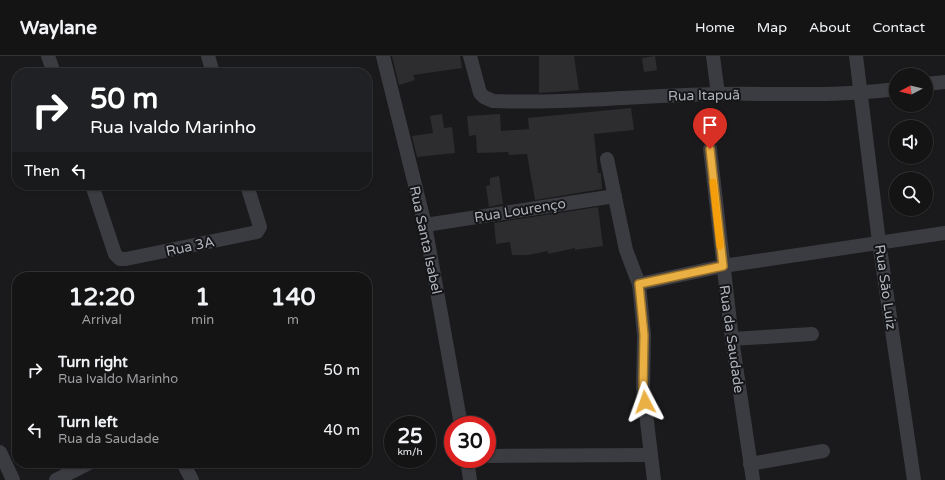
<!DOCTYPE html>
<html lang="en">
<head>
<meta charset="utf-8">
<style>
  body { margin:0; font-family:"Varela Round",sans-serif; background:#212122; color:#f1f3f6; height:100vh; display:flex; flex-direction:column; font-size:15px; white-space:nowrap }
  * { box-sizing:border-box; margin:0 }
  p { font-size:13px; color:#9d9ea0 }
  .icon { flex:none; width:22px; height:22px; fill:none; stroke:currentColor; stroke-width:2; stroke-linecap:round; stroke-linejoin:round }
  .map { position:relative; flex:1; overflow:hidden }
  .sheet { position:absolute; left:12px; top:216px; width:360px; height:196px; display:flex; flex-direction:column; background:#141415; border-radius:16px; box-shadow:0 1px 3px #0004,0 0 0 1px #333334 }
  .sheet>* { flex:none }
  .guide { position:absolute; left:12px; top:12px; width:360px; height:122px; border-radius:16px; box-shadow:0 1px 3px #0004,0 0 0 1px #333334; background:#202124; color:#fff; overflow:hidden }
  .needle { width:26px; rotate:263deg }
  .controls { position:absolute; left:889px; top:12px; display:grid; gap:8px }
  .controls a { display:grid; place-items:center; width:44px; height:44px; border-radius:50%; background:#141415; box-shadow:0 1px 3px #0004,0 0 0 1px #333334; font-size:20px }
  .speed { position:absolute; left:384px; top:360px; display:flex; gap:8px; font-size:20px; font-weight:700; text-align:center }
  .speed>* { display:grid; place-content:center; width:52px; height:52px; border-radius:50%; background:#141415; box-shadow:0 1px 3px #0004,0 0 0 1px #333334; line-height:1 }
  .speed small { font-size:10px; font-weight:400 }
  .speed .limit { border:6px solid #d22; background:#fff; color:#111 }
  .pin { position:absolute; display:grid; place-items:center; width:34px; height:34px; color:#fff; margin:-41px -17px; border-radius:50% 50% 50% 0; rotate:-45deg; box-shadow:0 0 4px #0007 }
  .pin .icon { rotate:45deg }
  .me { position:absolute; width:44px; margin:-22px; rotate:356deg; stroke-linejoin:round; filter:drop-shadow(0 0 3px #0008) }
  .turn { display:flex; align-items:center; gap:14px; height:84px; padding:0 12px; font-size:18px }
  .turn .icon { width:52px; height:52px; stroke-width:2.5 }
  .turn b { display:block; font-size:28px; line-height:34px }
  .then { display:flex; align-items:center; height:38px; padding:0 12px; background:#0003; gap:8px; font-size:15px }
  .eta { display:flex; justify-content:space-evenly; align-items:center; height:68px; text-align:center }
  .eta b { font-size:24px; font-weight:700; line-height:28px }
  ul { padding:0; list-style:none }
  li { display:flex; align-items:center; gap:12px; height:60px; padding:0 12px }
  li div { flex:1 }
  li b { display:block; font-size:15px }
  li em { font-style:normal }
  header { display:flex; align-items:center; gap:24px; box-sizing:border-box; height:56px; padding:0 20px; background:#141415; border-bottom:1px solid #333334 }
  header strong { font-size:19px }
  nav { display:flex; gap:22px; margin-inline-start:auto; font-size:14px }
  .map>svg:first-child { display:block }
  .building { fill:#2d2d30 }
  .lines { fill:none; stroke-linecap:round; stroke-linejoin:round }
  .street { stroke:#3b3c41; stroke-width:14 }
  .route-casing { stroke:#99722c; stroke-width:10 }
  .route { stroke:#ebb043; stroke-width:7 }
  .slow { stroke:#f59e0b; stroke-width:7 }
  .labels { text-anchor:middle; stroke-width:4; stroke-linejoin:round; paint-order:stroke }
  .street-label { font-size:14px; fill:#adb2bb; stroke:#151517 }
</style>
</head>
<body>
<header>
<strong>Waylane</strong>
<nav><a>Home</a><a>Map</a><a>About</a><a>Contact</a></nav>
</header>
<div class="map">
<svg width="945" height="424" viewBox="0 0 945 424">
  <rect width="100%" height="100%" fill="#1a1a1c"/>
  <!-- building -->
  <g class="building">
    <polygon points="392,0 460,0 462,12 413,19 415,24 399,29"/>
    <polygon points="539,0 574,0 579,34 539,37"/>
    <polygon points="655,0 657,14 644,16 642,2"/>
    <polygon points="631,52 634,74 594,78 598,117 601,117 602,133 535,144 527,98 509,99 508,96 477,97 476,79 469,80 467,60 500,58 501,75 529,73 528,62"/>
    <polygon points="442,58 444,72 452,71 455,97 417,101 412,80 433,77 430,60"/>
    <polygon points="499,120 503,148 489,151 486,130 490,129 490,122"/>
    <polygon points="598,151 603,190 575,194 575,192 548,198 548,195 528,199 512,199 510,186 496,188 494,167"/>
  </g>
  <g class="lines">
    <!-- street -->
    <g class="street">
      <polyline points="48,0 54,17"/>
      <polyline points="208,0 213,17"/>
      <polyline points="383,0 425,169 461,369"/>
      <path d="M470 0 480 37 484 41 493 45C568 48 643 39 718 38 778 37 836 41 896 33"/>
      <polyline points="713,0 718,38"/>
      <polyline points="856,0 879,186 914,424"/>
      <polyline points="926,28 945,26"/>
      <polyline points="710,93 732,283 753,424"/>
      <polyline points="607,103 626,194 639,228 644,279 643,332 654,424"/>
      <polyline points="92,129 115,198 120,203 126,203 257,176 260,171 247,129"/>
      <polyline points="425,169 615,140"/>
      <polyline points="639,228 723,210 945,177"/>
      <polyline points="732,283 812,278"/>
      <polyline points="0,396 13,424"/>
      <polyline points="487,400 651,399"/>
      <polyline points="467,403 470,424"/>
      <polyline points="183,407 192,424"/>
      <polyline points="750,408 823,395"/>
      <polyline points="56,424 89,407"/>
    </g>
  </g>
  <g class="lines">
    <!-- route casing -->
    <g class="route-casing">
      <polyline id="route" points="645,346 643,332 644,279 639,228 723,210 710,93"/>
    </g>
    <!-- route -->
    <use href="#route" class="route"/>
    <!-- slow -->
    <polyline class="slow" points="713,126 720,190"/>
  </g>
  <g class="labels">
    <!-- street labels -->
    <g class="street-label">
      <text transform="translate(704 39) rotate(-1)" y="5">Rua Itapuã</text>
      <text transform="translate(520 154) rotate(-9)" y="5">Rua Lourenço</text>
      <text transform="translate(426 184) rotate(78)" y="5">Rua Santa Isabel</text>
      <text transform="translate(190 190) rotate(-12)" y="5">Rua 3A</text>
      <text transform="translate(886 231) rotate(82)" y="5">Rua São Luiz</text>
      <text transform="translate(732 283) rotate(82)" y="5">Rua da Saudade</text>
    </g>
  </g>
</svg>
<div class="controls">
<a><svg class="needle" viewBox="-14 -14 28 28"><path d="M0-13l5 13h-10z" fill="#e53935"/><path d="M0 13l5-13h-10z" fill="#9d9ea0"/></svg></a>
<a><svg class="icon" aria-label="sound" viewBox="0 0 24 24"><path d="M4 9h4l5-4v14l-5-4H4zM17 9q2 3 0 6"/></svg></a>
<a><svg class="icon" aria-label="search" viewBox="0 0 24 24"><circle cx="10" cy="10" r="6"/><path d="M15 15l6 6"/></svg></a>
</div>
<div class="speed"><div>25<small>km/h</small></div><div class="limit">30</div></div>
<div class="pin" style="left:710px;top:93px;background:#d93025"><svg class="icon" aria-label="arrive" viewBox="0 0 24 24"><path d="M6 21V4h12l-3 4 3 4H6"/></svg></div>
<svg class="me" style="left:645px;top:346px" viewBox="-20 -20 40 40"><path d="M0-17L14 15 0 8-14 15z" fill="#ebb043" stroke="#fff" stroke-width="4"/></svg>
<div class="guide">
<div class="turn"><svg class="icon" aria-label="right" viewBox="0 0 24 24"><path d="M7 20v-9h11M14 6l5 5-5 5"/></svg><div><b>50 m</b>Rua Ivaldo Marinho</div></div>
<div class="then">Then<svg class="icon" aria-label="left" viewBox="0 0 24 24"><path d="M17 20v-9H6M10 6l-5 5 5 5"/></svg></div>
</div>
<section class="sheet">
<div class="eta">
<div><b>12:20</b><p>Arrival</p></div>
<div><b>1</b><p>min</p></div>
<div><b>140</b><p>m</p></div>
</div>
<ul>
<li><svg class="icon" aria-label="right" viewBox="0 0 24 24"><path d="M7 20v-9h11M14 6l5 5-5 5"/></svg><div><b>Turn right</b><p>Rua Ivaldo Marinho</p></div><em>50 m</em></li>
<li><svg class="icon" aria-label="left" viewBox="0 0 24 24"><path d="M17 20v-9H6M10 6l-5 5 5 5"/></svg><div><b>Turn left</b><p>Rua da Saudade</p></div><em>40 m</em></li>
</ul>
</section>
</div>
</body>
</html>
